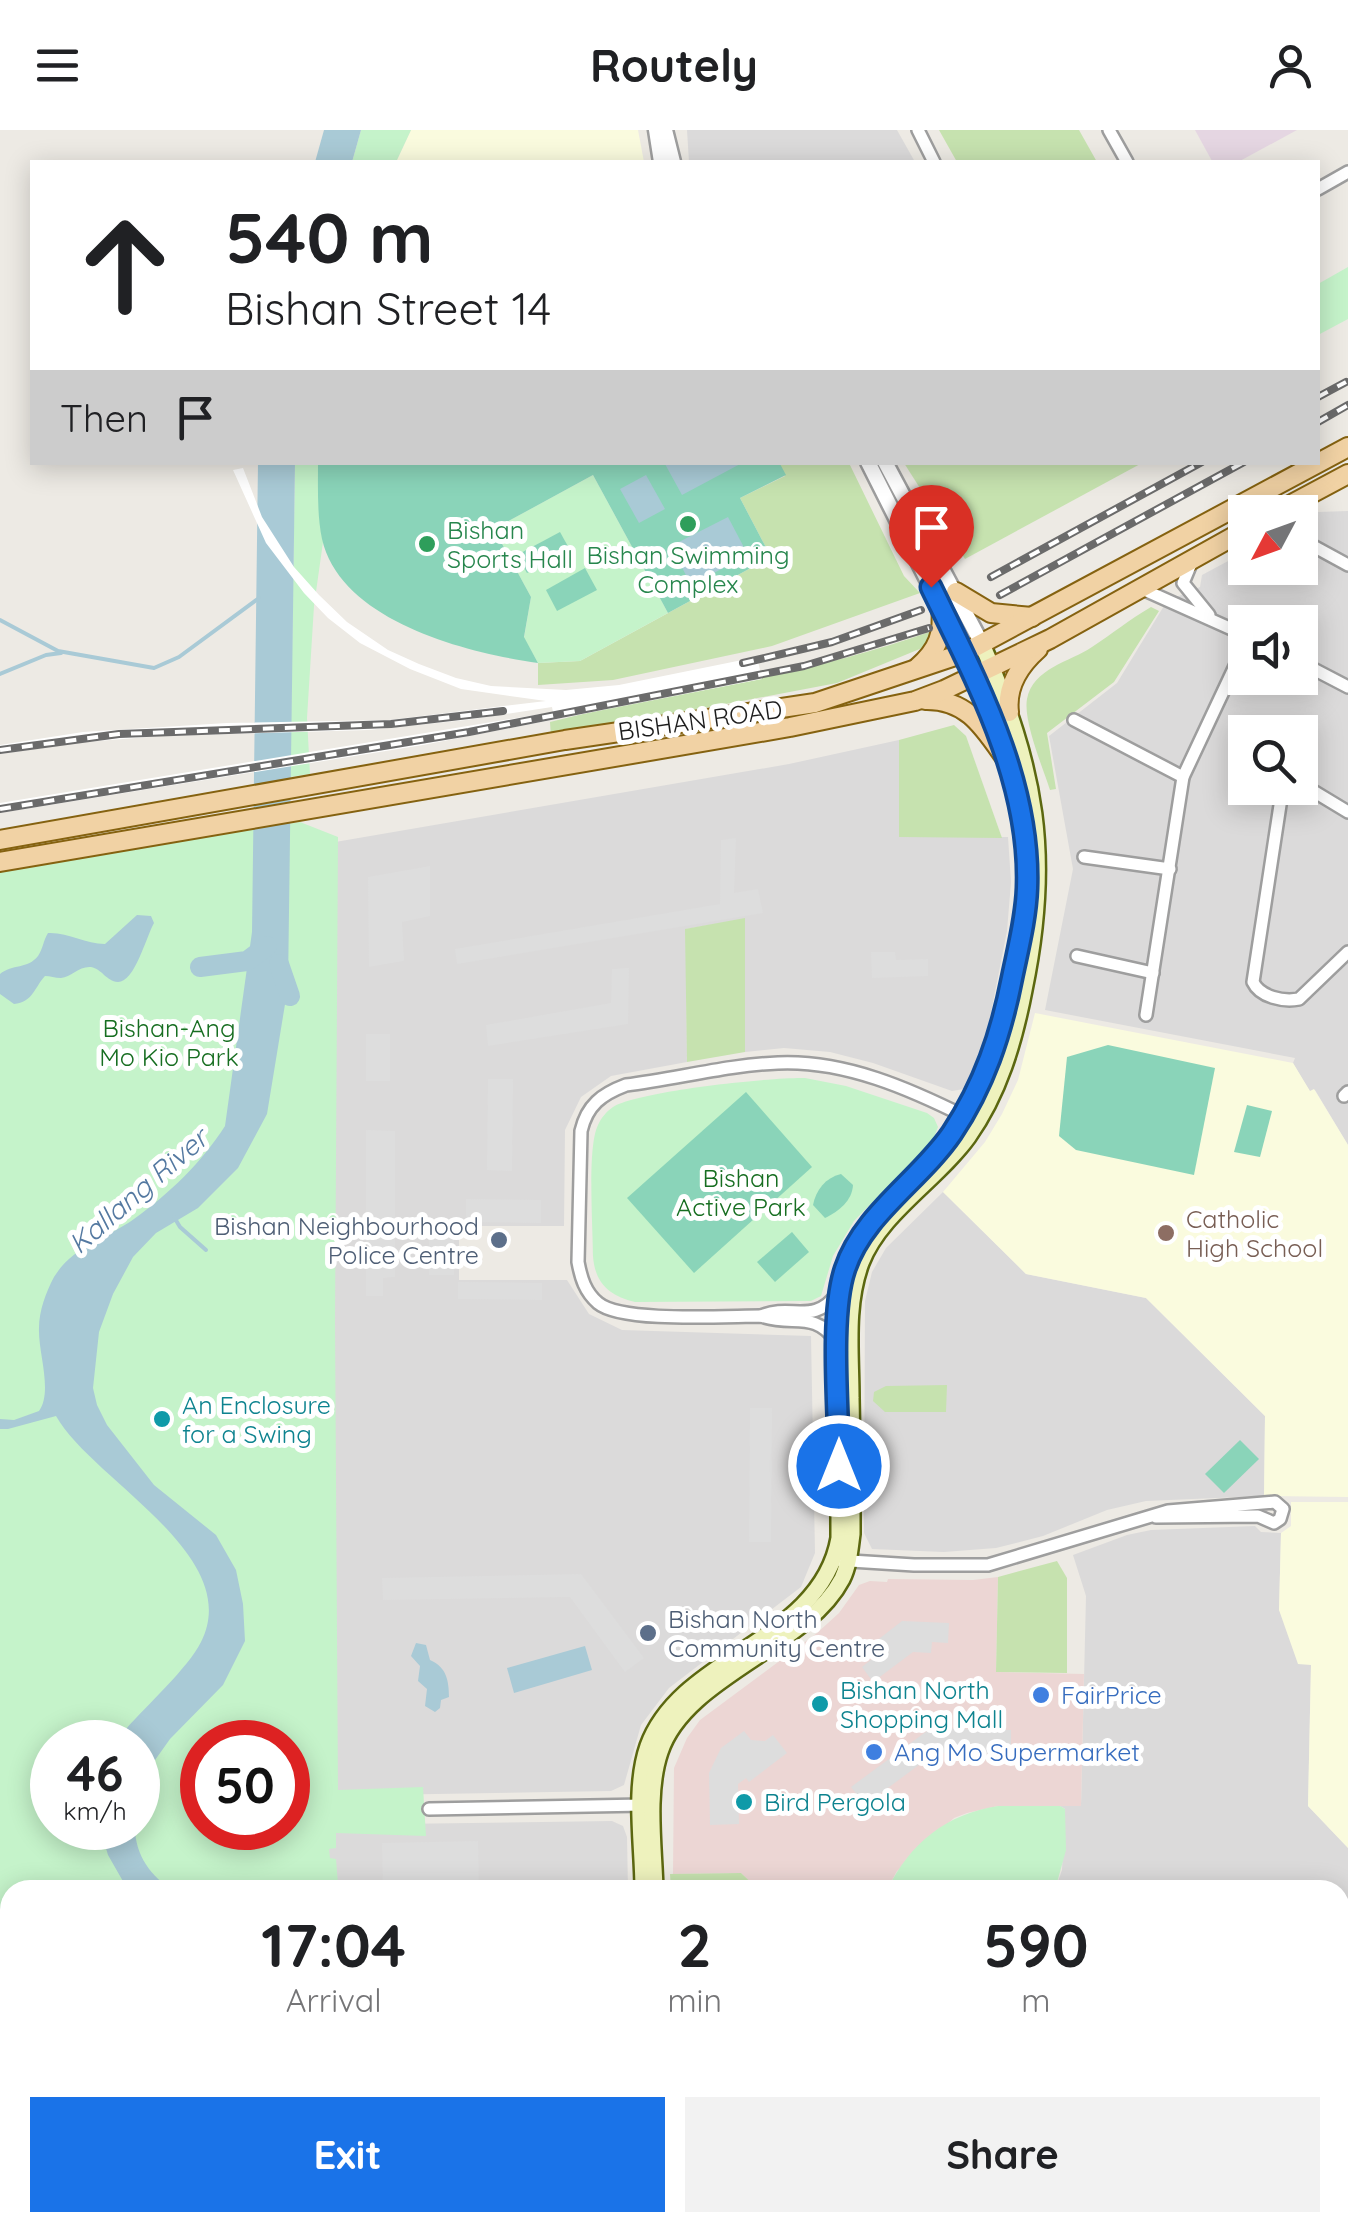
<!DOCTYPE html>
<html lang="en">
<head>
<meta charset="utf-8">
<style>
  body { margin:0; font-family:Quicksand,sans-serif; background:#f2f2f2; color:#202124; height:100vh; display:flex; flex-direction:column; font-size:38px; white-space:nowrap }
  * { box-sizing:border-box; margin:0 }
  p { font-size:32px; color:#757577 }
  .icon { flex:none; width:55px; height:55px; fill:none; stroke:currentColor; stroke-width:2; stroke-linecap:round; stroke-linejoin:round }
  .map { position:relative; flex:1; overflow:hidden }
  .sheet { position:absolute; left:0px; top:1750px; width:1350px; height:352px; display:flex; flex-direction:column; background:#fff; border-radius:30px 30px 0 0; box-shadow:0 5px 25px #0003 }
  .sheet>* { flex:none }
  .banner { position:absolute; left:30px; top:30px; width:1290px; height:305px; border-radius:0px; box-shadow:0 5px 25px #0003; background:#fff; color:#202124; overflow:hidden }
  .needle { width:65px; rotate:229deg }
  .fabs { position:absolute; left:1228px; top:365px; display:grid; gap:20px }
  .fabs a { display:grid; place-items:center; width:90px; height:90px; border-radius:0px; background:#fff; box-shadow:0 5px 25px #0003; font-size:50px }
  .speed { position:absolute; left:30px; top:1590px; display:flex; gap:20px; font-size:50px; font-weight:700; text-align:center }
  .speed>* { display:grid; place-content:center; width:130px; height:130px; border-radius:50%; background:#fff; box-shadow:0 5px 25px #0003; line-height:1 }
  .speed small { font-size:25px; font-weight:400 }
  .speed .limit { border:15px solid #d22; background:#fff; color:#111 }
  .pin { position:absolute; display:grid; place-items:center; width:85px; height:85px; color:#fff; margin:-102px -42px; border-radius:50% 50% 50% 0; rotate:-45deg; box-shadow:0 0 10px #0007 }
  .pin .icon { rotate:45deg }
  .me { position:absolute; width:110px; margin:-55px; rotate:0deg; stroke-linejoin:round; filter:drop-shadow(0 0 8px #0008) }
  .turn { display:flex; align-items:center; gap:35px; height:210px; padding:0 30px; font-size:45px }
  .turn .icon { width:130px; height:130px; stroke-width:2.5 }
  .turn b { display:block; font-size:70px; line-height:85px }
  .then { display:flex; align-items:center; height:95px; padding:0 30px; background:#0003; gap:20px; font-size:38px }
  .eta { display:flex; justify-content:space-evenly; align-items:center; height:170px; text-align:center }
  .eta b { font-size:60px; font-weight:800; line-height:70px }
  .cta { display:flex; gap:20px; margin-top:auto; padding:20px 30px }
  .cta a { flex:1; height:115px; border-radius:0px; background:#1a73e8; color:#fff; font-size:40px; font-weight:800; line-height:115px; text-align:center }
  .cta a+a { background:#f2f2f2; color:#202124 }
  header { display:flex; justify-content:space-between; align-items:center; height:130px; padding:0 30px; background:#fff; font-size:45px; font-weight:800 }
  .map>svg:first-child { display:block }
  .residential { fill:#dbdada; fill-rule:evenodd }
  .commercial { fill:#ecd6d4 }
  .industrial { fill:#e5d6e2 }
  .education { fill:#fafbde }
  .construction { fill:#c0c0b0 }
  .grass { fill:#c6e2af }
  .park { fill:#c5f3ca; fill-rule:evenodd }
  .pitch { fill:#8ad4b9 }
  .parking { fill:#ddd }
  .water { fill:#a9cad6 }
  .pier { fill:#fff }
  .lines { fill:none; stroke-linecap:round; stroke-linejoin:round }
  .stream { stroke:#a9cad6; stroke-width:4 }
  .river { stroke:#a9cad6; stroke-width:20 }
  .minor-casing { stroke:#9e9e9e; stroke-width:16 }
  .tertiary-casing { stroke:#9e9e9e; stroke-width:19 }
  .secondary-casing { stroke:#5b6710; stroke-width:20 }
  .primary-casing { stroke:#856210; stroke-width:22 }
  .minor { stroke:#fff; stroke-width:11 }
  .tertiary { stroke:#fff; stroke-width:14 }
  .secondary { stroke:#eef2bd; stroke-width:15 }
  .primary { stroke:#f1d2a4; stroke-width:18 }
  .rail-casing { stroke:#6b6b6b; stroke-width:8 }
  .rail { stroke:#fff; stroke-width:4; stroke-dasharray:11; stroke-linecap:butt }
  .route-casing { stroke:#114b97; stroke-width:25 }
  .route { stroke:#1a73e8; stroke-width:18 }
  .leisure-dot { fill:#2e9e5b; stroke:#fff; stroke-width:4 }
  .education-dot { fill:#8d6e63; stroke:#fff; stroke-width:4 }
  .service-dot { fill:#5c6f8a; stroke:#fff; stroke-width:4 }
  .culture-dot { fill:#0f9aa8; stroke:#fff; stroke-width:4 }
  .shop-dot { fill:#3f7fe0; stroke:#fff; stroke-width:4 }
  .labels { text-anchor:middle; stroke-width:10; stroke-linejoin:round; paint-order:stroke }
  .leisure-label { font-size:25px; fill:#27864d; stroke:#fff; text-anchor:start }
  .street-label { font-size:25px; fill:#1d1d1d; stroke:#fff }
  .park-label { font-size:25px; fill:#176e21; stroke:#fff }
  .education-label { font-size:25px; fill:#785e54; stroke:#fff; text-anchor:start }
  .service-label { font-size:25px; fill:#4e5e75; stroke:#fff; text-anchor:end }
  .culture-label { font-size:25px; fill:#0d838f; stroke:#fff; text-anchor:start }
  .shop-label { font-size:25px; fill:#366cbe; stroke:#fff; text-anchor:start }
  .water-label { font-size:28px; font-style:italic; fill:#5479a1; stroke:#fff }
</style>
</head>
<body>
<header><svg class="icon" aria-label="menu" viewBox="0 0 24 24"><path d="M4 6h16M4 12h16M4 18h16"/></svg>Routely<svg class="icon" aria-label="person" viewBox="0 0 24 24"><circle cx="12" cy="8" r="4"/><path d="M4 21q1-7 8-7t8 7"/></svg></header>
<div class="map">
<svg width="1348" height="2102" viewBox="0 0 1348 2102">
  <rect width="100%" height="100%" fill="#edeae4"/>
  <!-- residential -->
  <g class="residential">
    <polygon points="687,0 897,0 915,32 689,32"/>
    <path d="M1348 381V1015L1315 960 1310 962 1293 933 1295 928 1045 880 1073 739 1049 606 1117 553 1167 471 1200 457 1202 445 1245 422V438H1300V392L1318 382ZM1245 492H1300V548H1245ZM1245 602H1300V658H1245Z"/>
    <polygon points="899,610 899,707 1008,707 1011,752 1007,801 985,913 971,950 964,959 952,961 873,933 830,922 784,918 745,922 745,789 686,799 687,932 611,946 581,967 565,1000 564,1096 459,1096 459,1150 567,1150 589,1184 622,1200 811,1206 815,1423 801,1457 669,1558 641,1595 624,1655 611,1661 317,1666 312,716 789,634"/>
    <polygon points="943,1062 1026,1144 1146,1168 1265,1286 1264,1366 1146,1371 1107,1380 1043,1406 996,1418 944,1422 872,1419 864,1403 865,1171 872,1142 886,1118"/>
    <polygon points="1255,1396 1261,1402 1281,1403 1279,1480 1311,1534 1308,1676 1348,1718 1348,1776 1340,1783 1340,1760 1055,1760 1062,1740 1065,1679 1060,1676 1081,1676 1086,1466 1073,1425 1127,1405 1151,1400"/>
    <polygon points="612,1691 623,1696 627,1707 628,1760 319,1760 318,1695"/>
    <polygon points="690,2092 693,2102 341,2102 338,2093"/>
    <polygon points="813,2093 1025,2093 1015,2102 817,2102"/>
  </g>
  <!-- commercial -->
  <polygon class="commercial" points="998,1447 996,1542 1084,1544 1081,1676 998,1676 967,1683 954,1688 897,1741 887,1760 759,1760 741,1743 673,1744 674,1638 687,1608 700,1590 817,1503 839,1483 859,1455 870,1451 887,1452 888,1449 973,1450"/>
  <!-- industrial -->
  <polygon class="industrial" points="1195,0 1297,0 1238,32 1218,32 1212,31"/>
  <!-- education -->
  <g class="education">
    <polygon points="411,0 638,0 644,32 396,32"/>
    <polygon points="1035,883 1293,933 1310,961 1314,959 1348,1015 1348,1367 1264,1366 1265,1286 1146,1168 1026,1144 943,1062 985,1012 1002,984 1018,950"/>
    <polygon points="1291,1372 1348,1372 1348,1718 1308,1676 1311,1535 1298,1534 1279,1480 1281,1403 1291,1396"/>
  </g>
  <!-- construction -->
  <polygon class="construction" points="1205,2093 1310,2093 1313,2102 1194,2102"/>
  <!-- grass -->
  <g class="grass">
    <polygon points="939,0 1079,0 1097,32 957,32"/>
    <polygon points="779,333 849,333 904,446 920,463 772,516 613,550 538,555 538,533 580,531 771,427 740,368 785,346"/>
    <polygon points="904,333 1142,333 965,429"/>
    <path d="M1151 477 1159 481 1114 552 1047 603 1056 659 1050 660C1043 638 1023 591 1027 569 1033 538 1070 532 1092 517 1112 504 1130 489 1151 477Z"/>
    <path d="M932 501 927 516 837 553 551 607 550 592C677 560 808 546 932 501Z"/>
    <polygon points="954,595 966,606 1002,708 899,707 899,610"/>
    <polygon points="745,788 745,922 687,932 685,799"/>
    <polygon points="947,1255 946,1282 885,1282 873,1271 874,1262 886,1256"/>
    <polygon points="1057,1431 1067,1448 1067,1543 996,1542 998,1447"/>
    <polygon points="741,1743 759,1760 671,1760 670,1744"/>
  </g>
  <!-- park -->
  <g class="park">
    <polygon points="361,0 411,0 396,32 352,32"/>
    <polygon points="1348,137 1348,189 1318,205 1318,154"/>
    <polygon points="295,333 318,333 323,412 314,476 307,588 310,644 290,647"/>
    <polygon points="593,345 668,483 580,531 538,533 524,508 531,467 494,399"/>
    <path d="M300 692 338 707 335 1191 338 1660 423 1657 426 1706 336 1703V1718L329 1719 330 1728 336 1729 338 1754 332 1755V1760H10V2092H335L338 2102H0V740ZM52 1612H138V1698H52ZM202 1612H288V1698H202Z"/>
    <path d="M805 948 846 956 927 983 934 988 938 997 933 1010 854 1091 833 1126 821 1166 811 1171 635 1172C610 1166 595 1154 593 1126 593 1097 587 1017 598 995 601 988 607 981 613 977 638 961 772 947 805 948Z"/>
    <path d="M998 1676H1060L1065 1679 1066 1720 1055 1760H887C910 1713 946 1684 998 1676Z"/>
  </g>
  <!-- pitch -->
  <g class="pitch">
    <path d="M779 332 786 345 740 368 771 427 668 483 593 345 494 399 531 467 524 507 538 533C468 523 341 492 322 409 317 385 318 358 318 333Z"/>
    <polygon points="560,402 570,420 527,443 517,425"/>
    <polygon points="585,438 597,460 557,481 546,460"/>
    <polygon points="1108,915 1215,938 1194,1045 1076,1020 1059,1006 1067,927"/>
    <polygon points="746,962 812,1037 694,1143 627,1068"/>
    <polygon points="1247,975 1272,981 1260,1027 1234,1022"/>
    <path d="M841 1044 853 1055C852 1071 839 1081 825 1088L813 1075C816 1060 825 1048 841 1044Z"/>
    <polygon points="792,1102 809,1122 775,1152 757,1132"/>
    <polygon points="1240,1310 1259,1329 1224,1363 1205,1344"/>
  </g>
  <!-- parking -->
  <g class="parking">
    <polygon points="736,708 734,763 758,759 763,783 457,834 455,819 720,774 721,710"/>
    <polygon points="430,736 430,786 402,792 404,831 369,837 368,747"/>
    <polygon points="871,822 895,822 896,830 928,829 928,846 872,848"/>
    <polygon points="629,838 628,894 488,916 486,895 611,873 612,839"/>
    <rect x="366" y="904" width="24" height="47"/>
    <polygon points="488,949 513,949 512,1041 487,1040"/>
    <polygon points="366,1000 395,1001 395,1147 383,1148 383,1166 366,1166"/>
    <polygon points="466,1069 541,1070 541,1093 466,1092"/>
    <rect x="429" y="1102" width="25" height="43"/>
    <polygon points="458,1152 542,1153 542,1170 458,1169"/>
    <polygon points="750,1278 772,1278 771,1412 749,1412"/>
    <polygon points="581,1444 644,1528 625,1542 570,1467 383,1470 382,1448"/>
    <polygon points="902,1491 949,1493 948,1513 932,1512 931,1523 913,1522 873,1552 862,1537 872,1529 875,1512"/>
    <polygon points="931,1598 1011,1600 1011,1624 935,1623 865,1675 851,1657"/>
    <polygon points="744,1601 751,1610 765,1611 773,1605 787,1623 749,1652 746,1648 738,1654 739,1694 710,1695 709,1643 721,1618"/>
    <polygon points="478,1711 479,1760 383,1760 382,1713"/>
  </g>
  <!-- water -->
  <g class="water">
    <polygon points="324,0 361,0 352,32 315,32"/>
    <path d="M258 333H295L288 856 267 984 238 1038 198 1078 156 1103 133 1127 113 1164 99 1202 93 1258 97 1275 107 1295 154 1355 216 1405 236 1440 243 1474 245 1511 223 1555 170 1609 138 1654V1612H119L126 1599C147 1575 188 1538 201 1512 245 1425 92 1350 56 1286L8 1299H0V1289L14 1290 39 1281C53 1261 38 1223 39 1198 39 1181 46 1162 54 1147 74 1115 106 1109 134 1089 169 1064 202 1032 225 996L252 802Z"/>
    <polygon points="668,333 668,332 742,333 682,365 665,334"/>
    <polygon points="646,345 665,379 639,393 620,359"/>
    <polygon points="728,387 748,425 691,455 671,416"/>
    <path d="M137 785 151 786 154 793C146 807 135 852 118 852 106 851 102 839 91 837 79 836 71 847 61 848 55 848 50 846 45 846 34 858 33 872 14 874L0 864V844C12 834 28 839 38 826 43 819 43 811 48 803 68 802 85 814 105 814Z"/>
    <path d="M416 1513 426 1515 430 1530C447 1537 449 1552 449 1567L441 1570 440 1578 435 1582 425 1576 427 1559 418 1551 420 1536 411 1526Z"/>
    <polygon points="585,1516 592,1540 514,1563 507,1538"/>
    <path d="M100 1698H135C135 1724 151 1748 174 1760H128L108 1725Z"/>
  </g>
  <!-- pier -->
  <polygon class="pier" points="243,338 262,387 294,437 319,465 347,492 388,520 419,534 456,548 491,556 566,560 619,555 757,527 762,549 423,615 0,683 0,673 553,582 552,577 466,590 368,600 161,606 85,612 0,624 0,615 83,602 227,593 389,590 546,571 461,559 410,539 360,513 328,488 304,463 266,413 233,340"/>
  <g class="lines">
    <!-- stream -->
    <g class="stream">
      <polyline points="0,490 58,521 154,538 179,527 259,468"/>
      <polyline points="0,544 46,525 61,523"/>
      <polyline points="174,1087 180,1097 206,1120"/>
    </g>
    <!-- river -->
    <g class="river">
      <polyline points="279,834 290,866"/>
      <polyline points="200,837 247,831 267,816"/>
    </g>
    <!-- minor casing -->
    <g class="minor-casing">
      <g id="minor">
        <polyline points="918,0 934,32"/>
        <polyline points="1109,0 1127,32"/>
        <polyline points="1318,59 1348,42"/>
        <polyline points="1304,411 1348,435"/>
        <polyline points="1193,429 1183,453 1209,485"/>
        <polyline points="1140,458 1245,505"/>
        <polyline points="1300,532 1348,557"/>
        <polyline points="1074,590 1183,647"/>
        <polyline points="1300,653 1348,682"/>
        <path d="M1287 658 1282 662 1253 852C1260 867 1283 872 1299 869L1348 822"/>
        <polyline points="1084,727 1170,739"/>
        <polyline points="1077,826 1153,843"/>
        <polyline points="1146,885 1183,647 1245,515"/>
        <polyline points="1344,966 1348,962"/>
        <path d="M761 1186C792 1173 813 1196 838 1163"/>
        <path d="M836 1211C814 1180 793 1197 761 1186 726 1186 622 1193 598 1173 585 1162 581 1148 578 1132L581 1001C587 975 602 964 626 955 676 949 727 935 778 933 845 930 910 959 968 988"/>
        <polyline points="835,1430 914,1435 988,1435 1168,1381 1275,1372 1283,1379 1280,1389 1274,1393 1258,1386 1156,1387"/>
        <polyline points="429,1679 644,1675"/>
      </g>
    </g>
    <!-- tertiary casing -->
    <g class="tertiary-casing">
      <g id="tertiary">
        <polyline points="656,0 661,32"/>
        <polyline points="665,0 673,32"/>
        <polyline points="868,332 964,523"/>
        <polyline points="885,332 982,514"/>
      </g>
    </g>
    <!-- secondary casing -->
    <g class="secondary-casing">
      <g id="secondary">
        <path d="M643 1760C643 1714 633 1659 648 1616 681 1525 821 1512 839 1408 839 1360 839 1311 838 1263 838 1225 832 1180 843 1143 860 1089 914 1057 945 1012 1009 922 1041 781 1019 673 1008 621 985 571 964 523"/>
        <path d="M655 1760C654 1717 646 1663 660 1622 685 1546 806 1518 842 1449 849 1435 850 1419 852 1404 852 1359 852 1313 851 1268 851 1223 845 1176 861 1133 880 1083 937 1050 968 1007 999 963 1014 912 1024 860 1052 725 1036 639 982 514"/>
        <polyline points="713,2092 717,2102"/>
        <polyline points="728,2092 732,2102"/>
      </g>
    </g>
    <!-- primary casing -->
    <g class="primary-casing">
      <g id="primary">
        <polyline points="1277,382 1348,344"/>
        <polyline points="956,462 991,483 1032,487"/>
        <path d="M918 537C938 520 944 503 941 478"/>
        <path d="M925 570C969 569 985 600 1008 632"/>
        <path d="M1009 582C1006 557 1020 535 1038 519"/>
        <polyline points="0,710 565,610 815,573 964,523 1348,317"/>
        <polyline points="0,732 790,597 915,571 944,560 1050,509 1245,400"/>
        <polyline points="1340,1817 1348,1809"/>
        <polyline points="1340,1843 1348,1832"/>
        <polyline points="1068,2102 1076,2092"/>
        <polyline points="1175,2102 1185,2092"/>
      </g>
    </g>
    <!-- minor -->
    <use href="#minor" class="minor"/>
    <!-- tertiary -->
    <use href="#tertiary" class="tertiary"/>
    <!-- secondary -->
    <use href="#secondary" class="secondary"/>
    <!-- primary -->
    <use href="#primary" class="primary"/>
    <!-- rail casing -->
    <g class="rail-casing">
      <g id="rail">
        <polyline points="1318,267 1346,252"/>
        <polyline points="1318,292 1348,275"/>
        <polyline points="991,447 1202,332"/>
        <polyline points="1000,465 1244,332"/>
        <polyline points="743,533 832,512 921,480"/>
        <polyline points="0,620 119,604 391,594 503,581"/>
        <polyline points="0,679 469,602 804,536 929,498"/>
      </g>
    </g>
    <!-- rail -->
    <use href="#rail" class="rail"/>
  </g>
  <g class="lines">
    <!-- route casing -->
    <g class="route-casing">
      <path id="route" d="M839 1336C839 1284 829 1186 845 1139 863 1084 920 1050 952 1003 984 955 1001 904 1012 848 1018 819 1026 788 1027 758 1031 651 976 550 931 457"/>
    </g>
    <!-- route -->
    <use href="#route" class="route"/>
  </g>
  <!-- markers -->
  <g class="leisure-dot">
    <circle cx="688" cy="394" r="10"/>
    <circle cx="427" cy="414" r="10"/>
  </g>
  <circle class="education-dot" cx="1166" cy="1103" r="10"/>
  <g class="service-dot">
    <circle cx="499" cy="1110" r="10"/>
    <circle cx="648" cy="1503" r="10"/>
  </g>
  <g class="culture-dot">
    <circle cx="162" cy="1289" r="10"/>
    <circle cx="820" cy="1574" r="10"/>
    <circle cx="744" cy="1672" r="10"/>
  </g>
  <g class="shop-dot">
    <circle cx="1041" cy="1565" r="10"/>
    <circle cx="874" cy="1622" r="10"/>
  </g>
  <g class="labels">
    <!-- leisure labels -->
    <g class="leisure-label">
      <text x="447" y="409">Bishan<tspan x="447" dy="29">Sports Hall</tspan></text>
      <text x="688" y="434" text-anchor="middle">Bishan Swimming<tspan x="688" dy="29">Complex</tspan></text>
    </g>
    <!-- street labels -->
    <g class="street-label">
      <text transform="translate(700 590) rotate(-8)" y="9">BISHAN ROAD</text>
    </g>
    <!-- park labels -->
    <g class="park-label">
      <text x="169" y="907">Bishan-Ang<tspan x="169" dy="29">Mo Kio Park</tspan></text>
      <text x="741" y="1057">Bishan<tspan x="741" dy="29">Active Park</tspan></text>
    </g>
    <!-- education labels -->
    <g class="education-label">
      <text x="1186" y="1098">Catholic<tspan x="1186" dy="29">High School</tspan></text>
    </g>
    <!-- service labels -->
    <g class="service-label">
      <text x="479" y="1105">Bishan Neighbourhood<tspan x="479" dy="29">Police Centre</tspan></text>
      <text x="668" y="1498" text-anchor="start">Bishan North<tspan x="668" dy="29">Community Centre</tspan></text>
    </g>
    <!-- culture labels -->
    <g class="culture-label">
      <text x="182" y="1284">An Enclosure<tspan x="182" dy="29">for a Swing</tspan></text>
      <text x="840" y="1569">Bishan North<tspan x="840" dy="29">Shopping Mall</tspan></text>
      <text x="764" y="1681">Bird Pergola</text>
    </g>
    <!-- shop labels -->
    <g class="shop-label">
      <text x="1061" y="1574">FairPrice</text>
      <text x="894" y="1631">Ang Mo Supermarket</text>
    </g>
    <!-- water labels -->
    <g class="water-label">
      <text transform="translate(138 1061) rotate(-41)" y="10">Kallang River</text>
    </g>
  </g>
</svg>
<div class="fabs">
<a><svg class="needle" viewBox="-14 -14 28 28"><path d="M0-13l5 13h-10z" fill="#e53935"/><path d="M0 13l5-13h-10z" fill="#757577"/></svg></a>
<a><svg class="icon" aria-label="sound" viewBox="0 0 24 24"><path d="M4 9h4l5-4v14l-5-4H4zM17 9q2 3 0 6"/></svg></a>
<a><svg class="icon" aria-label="search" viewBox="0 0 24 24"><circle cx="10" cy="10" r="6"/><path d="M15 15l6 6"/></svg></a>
</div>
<div class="speed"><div>46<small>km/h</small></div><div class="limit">50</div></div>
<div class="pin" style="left:931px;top:457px;background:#d93025"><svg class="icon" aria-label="arrive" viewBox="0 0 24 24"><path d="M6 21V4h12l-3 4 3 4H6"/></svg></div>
<svg class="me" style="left:839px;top:1336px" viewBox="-20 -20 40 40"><circle r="17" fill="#1a73e8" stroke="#fff" stroke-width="3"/><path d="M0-11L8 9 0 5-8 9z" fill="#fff"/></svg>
<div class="banner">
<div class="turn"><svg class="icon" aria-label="ahead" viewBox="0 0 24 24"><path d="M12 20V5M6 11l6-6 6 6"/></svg><div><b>540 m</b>Bishan Street 14</div></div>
<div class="then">Then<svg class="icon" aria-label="arrive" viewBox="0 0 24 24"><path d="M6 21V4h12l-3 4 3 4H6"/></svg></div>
</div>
<section class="sheet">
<div class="eta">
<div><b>17:04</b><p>Arrival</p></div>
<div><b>2</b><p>min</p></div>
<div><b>590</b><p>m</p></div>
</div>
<div class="cta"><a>Exit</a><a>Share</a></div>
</section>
</div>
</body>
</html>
